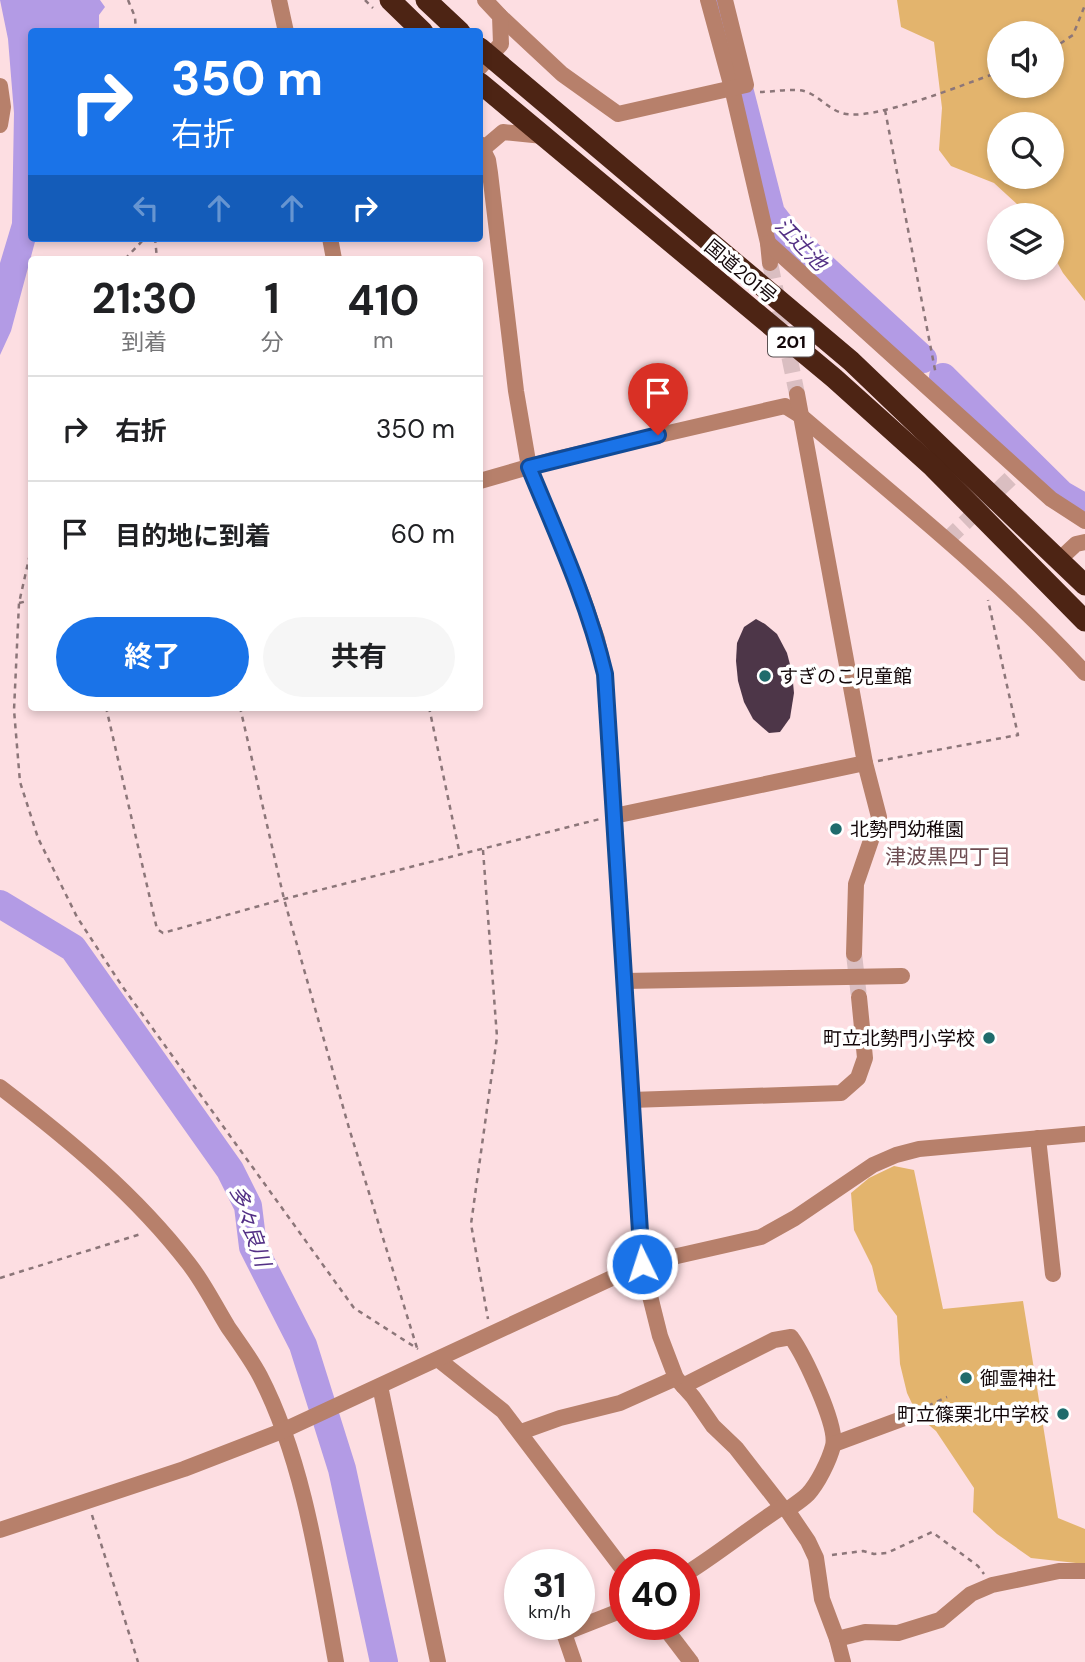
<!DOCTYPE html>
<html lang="ja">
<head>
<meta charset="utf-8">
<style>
  body { margin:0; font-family:"DM Sans","Noto Sans JP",sans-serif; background:#f6f6f6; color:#202124; height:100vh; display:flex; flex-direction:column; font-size:26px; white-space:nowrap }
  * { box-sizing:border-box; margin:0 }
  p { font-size:23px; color:#757577 }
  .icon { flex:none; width:38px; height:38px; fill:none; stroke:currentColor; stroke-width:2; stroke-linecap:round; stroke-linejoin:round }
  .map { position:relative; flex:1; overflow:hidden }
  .drawer { position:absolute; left:28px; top:256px; width:455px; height:455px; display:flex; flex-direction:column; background:#fff; border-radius:7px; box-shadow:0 4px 10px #0003 }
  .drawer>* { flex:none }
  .top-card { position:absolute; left:28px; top:28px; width:455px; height:214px; border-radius:7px; box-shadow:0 4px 10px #0003; background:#1a73e8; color:#fff; overflow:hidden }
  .controls { position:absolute; left:987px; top:21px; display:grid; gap:14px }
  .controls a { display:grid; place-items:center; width:77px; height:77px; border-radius:50%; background:#fff; box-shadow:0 4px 10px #0003; font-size:35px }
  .speed { position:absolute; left:504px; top:1549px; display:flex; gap:14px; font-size:35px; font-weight:700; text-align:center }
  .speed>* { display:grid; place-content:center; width:91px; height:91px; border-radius:50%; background:#fff; box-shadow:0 4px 10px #0003; line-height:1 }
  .speed small { font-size:18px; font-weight:400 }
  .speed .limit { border:10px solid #d22; background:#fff; color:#111 }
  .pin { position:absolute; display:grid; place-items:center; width:60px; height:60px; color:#fff; margin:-72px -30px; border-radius:50% 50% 50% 0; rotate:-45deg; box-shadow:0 0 7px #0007 }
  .pin .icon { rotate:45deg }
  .me { position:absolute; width:77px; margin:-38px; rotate:356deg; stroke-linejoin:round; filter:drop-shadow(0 0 5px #0008) }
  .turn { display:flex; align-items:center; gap:24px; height:147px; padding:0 28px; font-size:32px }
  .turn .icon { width:91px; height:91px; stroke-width:2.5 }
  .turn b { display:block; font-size:49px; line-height:60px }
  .lanes { display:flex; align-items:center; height:66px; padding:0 28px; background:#0003; justify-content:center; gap:35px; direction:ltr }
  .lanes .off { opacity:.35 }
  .eta { display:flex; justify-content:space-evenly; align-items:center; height:119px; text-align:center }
  .eta b { font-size:42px; font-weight:700; line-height:49px }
  .button { display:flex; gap:14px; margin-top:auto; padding:14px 28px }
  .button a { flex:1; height:80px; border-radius:42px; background:#1a73e8; color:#fff; font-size:28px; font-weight:700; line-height:80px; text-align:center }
  .button a+a { background:#f6f6f6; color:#202124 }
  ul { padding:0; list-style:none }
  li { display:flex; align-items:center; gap:21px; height:105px; padding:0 28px; border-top:2px solid #e0e0e0 }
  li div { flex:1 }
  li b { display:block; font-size:26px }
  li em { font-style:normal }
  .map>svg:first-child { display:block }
  .green { fill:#e3b46d; fill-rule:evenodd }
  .water { fill:#b39be5 }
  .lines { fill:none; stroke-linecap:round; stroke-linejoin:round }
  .river { stroke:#b39be5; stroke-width:28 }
  .building { fill:#4d3648 }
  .minor-tunnel { stroke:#dabec1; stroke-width:16; stroke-dasharray:16 8; stroke-linecap:butt }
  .path { stroke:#8c7679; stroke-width:2.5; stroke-dasharray:5 5; stroke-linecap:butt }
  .minor { stroke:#b7806b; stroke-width:16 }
  .highway { stroke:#4d2414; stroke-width:21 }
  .route-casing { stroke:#114b97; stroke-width:18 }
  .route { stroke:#1a73e8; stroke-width:12 }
  .poi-dot { fill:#1f6b6c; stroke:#fff; stroke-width:2.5 }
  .labels { text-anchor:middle; stroke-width:7; stroke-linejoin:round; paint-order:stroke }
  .shield { fill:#fff; stroke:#5a5153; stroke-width:2 }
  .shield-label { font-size:18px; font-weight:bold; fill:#130709 }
  .street-label { font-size:19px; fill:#130709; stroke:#fff }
  .poi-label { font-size:19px; fill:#130709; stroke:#fff; text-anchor:start }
  .water-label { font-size:21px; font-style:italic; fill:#533085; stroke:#fff }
  .neighbourhood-label { font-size:21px; fill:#6d4d52; stroke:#fff }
</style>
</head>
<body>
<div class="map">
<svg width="1085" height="1662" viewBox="0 0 1085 1662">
  <rect width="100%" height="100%" fill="#fddee2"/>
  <!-- green -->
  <g class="green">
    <path d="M897 0H1085V301L1063 273 1052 253V215H1029L994 183 951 166 939 150 942 108 934 42 901 27ZM999 33H1052V86H999ZM999 124H1052V177H999Z"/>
    <polygon points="894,1166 914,1170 943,1309 1023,1301 1058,1518 1085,1529 1085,1564 1031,1558 997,1534 973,1512 974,1488 936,1431 918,1416 907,1393 900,1364 897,1316 878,1291 872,1266 854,1230 851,1193 869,1178"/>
  </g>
  <!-- water -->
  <polygon class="water" points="0,0 100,0 105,7 99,15 99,29 95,31 32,32 32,238 36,238 11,331 0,355 0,263 12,223 14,113 8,39"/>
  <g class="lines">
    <!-- river -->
    <g class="river">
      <polyline points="717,0 732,60"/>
      <polyline points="740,92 771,213 788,235 923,359"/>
      <polyline points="943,377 1061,494 1085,508"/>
      <polyline points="0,904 73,948 230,1170 248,1206 253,1247 303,1345 342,1469 384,1662"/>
    </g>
  </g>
  <!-- building -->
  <polygon class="building" points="756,619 765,624 777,634 787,653 792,672 794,693 790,718 780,732 769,733 753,719 744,702 738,681 736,661 737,643 744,627"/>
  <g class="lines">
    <!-- minor-tunnel -->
    <g class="minor-tunnel">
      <polyline points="770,263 797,394"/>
      <polyline points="947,540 1020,469"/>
      <polyline points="854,954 859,997"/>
    </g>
    <!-- path -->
    <g class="path">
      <polyline points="128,0 135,17 136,32"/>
      <polyline points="365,0 373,8"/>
      <polyline points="1052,49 1073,35 1085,5"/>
      <path d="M760 92C773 92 791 88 804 91 818 95 828 109 842 113 870 123 967 83 999 72"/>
      <polyline points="885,110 936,375"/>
      <polyline points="155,238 157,259"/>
      <polyline points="125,259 145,238"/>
      <polyline points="32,545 19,603 14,710 20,782 38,838 77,917 122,986 354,1308 418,1349"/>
      <polyline points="19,603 32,600"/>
      <polyline points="106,707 157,929 163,933 284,899 600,819"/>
      <polyline points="240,707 284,899 349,1128 417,1348"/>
      <polyline points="429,707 460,855"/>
      <polyline points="878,761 1018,735 988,600"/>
      <polyline points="483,850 497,1037 471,1224 488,1319"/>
      <polyline points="0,1278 141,1234"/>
      <polyline points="919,1410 947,1397"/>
      <polyline points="92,1515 138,1662"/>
      <polyline points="832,1555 863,1551 874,1554 887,1553 932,1532 978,1566 984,1574"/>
    </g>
    <!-- minor -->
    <g class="minor">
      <polyline points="279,0 286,32"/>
      <polyline points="708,0 732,88 768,243 770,263"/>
      <polyline points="500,16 562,74 618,114 746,85 725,0"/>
      <polyline points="480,67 501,44 500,16 485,0"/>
      <polyline points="0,86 3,107 0,125"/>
      <polyline points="480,144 488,160 490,173 516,391 529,467 582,595 597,639 605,674 642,1264 660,1336 676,1378 693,1397 713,1426 736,1448 782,1507 787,1510 808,1541 816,1558 822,1599 837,1639 843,1662"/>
      <polyline points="483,149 503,132 543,136"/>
      <polyline points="330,238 334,259"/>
      <polyline points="768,243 1051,499 1085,521"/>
      <path d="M480 481 556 459 785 406 801 416C898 499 999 579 1085 673"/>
      <polyline points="1060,559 1076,544 1085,542"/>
      <polyline points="614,816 865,763 797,394"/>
      <polyline points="854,954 856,884 879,817 865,763"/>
      <polyline points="624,981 902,976"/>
      <path d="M0 1087C68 1139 136 1195 189 1264 204 1283 215 1306 228 1327 239 1343 251 1359 260 1376 304 1461 319 1569 336 1662"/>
      <polyline points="631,1100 841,1093 858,1078 865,1058 859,997"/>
      <polyline points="1038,1138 1053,1274"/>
      <polyline points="439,1360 503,1411 625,1572"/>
      <polyline points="380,1386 438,1662"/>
      <path d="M683 1386 774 1340 791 1337C804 1355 838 1426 833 1446 829 1461 818 1483 808 1494 802 1500 794 1505 787 1510"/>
      <polyline points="521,1432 560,1418 620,1403 676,1378"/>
      <polyline points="834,1444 907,1417"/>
      <polyline points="0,1530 184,1469 282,1431 642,1264 761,1237 795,1218 873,1165 896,1155 919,1149 1085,1134"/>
      <path d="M684 1575C718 1554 748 1529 782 1507"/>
      <polyline points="662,1624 691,1662"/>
      <polyline points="837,1639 865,1632 898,1633 940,1620 971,1594 992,1585 1059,1571 1085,1571"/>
      <polyline points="574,1662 564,1633 625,1609"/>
    </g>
    <!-- highway -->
    <g class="highway">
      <polyline points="390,0 423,32"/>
      <polyline points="426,0 460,32"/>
      <polyline points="480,48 851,361 1085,585"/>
      <polyline points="480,83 834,378 933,467 1085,621"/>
    </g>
  </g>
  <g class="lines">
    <!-- route casing -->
    <g class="route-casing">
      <path id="route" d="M642 1264 605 674C588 602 557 535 529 467L658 435"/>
    </g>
    <!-- route -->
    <use href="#route" class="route"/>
  </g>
  <!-- markers -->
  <g class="poi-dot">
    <circle cx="765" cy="676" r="7"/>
    <circle cx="836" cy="829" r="7"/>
    <circle cx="989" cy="1038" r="7"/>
    <circle cx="966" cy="1378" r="7"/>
    <circle cx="1063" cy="1414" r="7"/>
  </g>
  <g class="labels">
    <!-- shield labels -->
    <rect class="shield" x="768" y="327.5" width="46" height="29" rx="5"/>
    <g class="shield-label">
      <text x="791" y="348">201</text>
    </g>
    <!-- street labels -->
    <g class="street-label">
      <text transform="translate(741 271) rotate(40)" y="7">国道201号</text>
    </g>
    <!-- poi labels -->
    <g class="poi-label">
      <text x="779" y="683">すぎのこ児童館</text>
      <text x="850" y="836">北勢門幼稚園</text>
      <text x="975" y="1045" text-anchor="end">町立北勢門小学校</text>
      <text x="980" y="1385">御霊神社</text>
      <text x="1049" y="1421" text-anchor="end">町立篠栗北中学校</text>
    </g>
    <!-- water labels -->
    <g class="water-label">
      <text transform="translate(801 244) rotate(46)" y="7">江辻池</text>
      <text transform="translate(250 1226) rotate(71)" y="7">多々良川</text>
    </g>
    <!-- neighbourhood labels -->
    <g class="neighbourhood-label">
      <text x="948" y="864">津波黒四丁目</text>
    </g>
  </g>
</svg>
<div class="controls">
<a><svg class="icon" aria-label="sound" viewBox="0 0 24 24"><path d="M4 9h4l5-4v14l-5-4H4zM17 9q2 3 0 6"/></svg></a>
<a><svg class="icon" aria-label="search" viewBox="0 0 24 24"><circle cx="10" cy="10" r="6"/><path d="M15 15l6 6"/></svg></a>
<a><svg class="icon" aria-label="layers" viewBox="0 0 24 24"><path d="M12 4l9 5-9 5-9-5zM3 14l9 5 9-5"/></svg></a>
</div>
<div class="speed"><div>31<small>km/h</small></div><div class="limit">40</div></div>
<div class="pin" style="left:658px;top:435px;background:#d93025"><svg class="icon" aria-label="arrive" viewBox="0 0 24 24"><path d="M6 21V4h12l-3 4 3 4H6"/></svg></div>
<svg class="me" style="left:642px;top:1264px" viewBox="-20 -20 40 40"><circle r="17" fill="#1a73e8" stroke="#fff" stroke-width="3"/><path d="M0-11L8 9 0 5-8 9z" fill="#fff"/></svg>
<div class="top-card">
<div class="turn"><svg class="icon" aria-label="right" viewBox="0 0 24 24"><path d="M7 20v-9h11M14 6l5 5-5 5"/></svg><div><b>350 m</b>右折</div></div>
<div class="lanes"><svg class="icon off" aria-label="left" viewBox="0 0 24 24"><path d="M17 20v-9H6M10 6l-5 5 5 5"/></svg><svg class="icon off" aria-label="ahead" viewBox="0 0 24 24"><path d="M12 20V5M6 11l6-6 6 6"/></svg><svg class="icon off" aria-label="ahead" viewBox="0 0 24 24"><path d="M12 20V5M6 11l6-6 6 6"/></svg><svg class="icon" aria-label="right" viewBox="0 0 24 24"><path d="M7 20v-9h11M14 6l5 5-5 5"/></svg></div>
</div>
<section class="drawer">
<div class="eta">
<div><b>21:30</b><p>到着</p></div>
<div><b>1</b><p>分</p></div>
<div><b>410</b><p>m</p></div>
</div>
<ul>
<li><svg class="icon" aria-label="right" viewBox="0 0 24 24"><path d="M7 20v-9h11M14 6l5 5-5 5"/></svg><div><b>右折</b></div><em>350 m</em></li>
<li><svg class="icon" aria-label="arrive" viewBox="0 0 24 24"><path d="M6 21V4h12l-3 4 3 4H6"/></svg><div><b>目的地に到着</b></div><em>60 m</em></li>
</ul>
<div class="button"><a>終了</a><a>共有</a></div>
</section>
</div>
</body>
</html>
